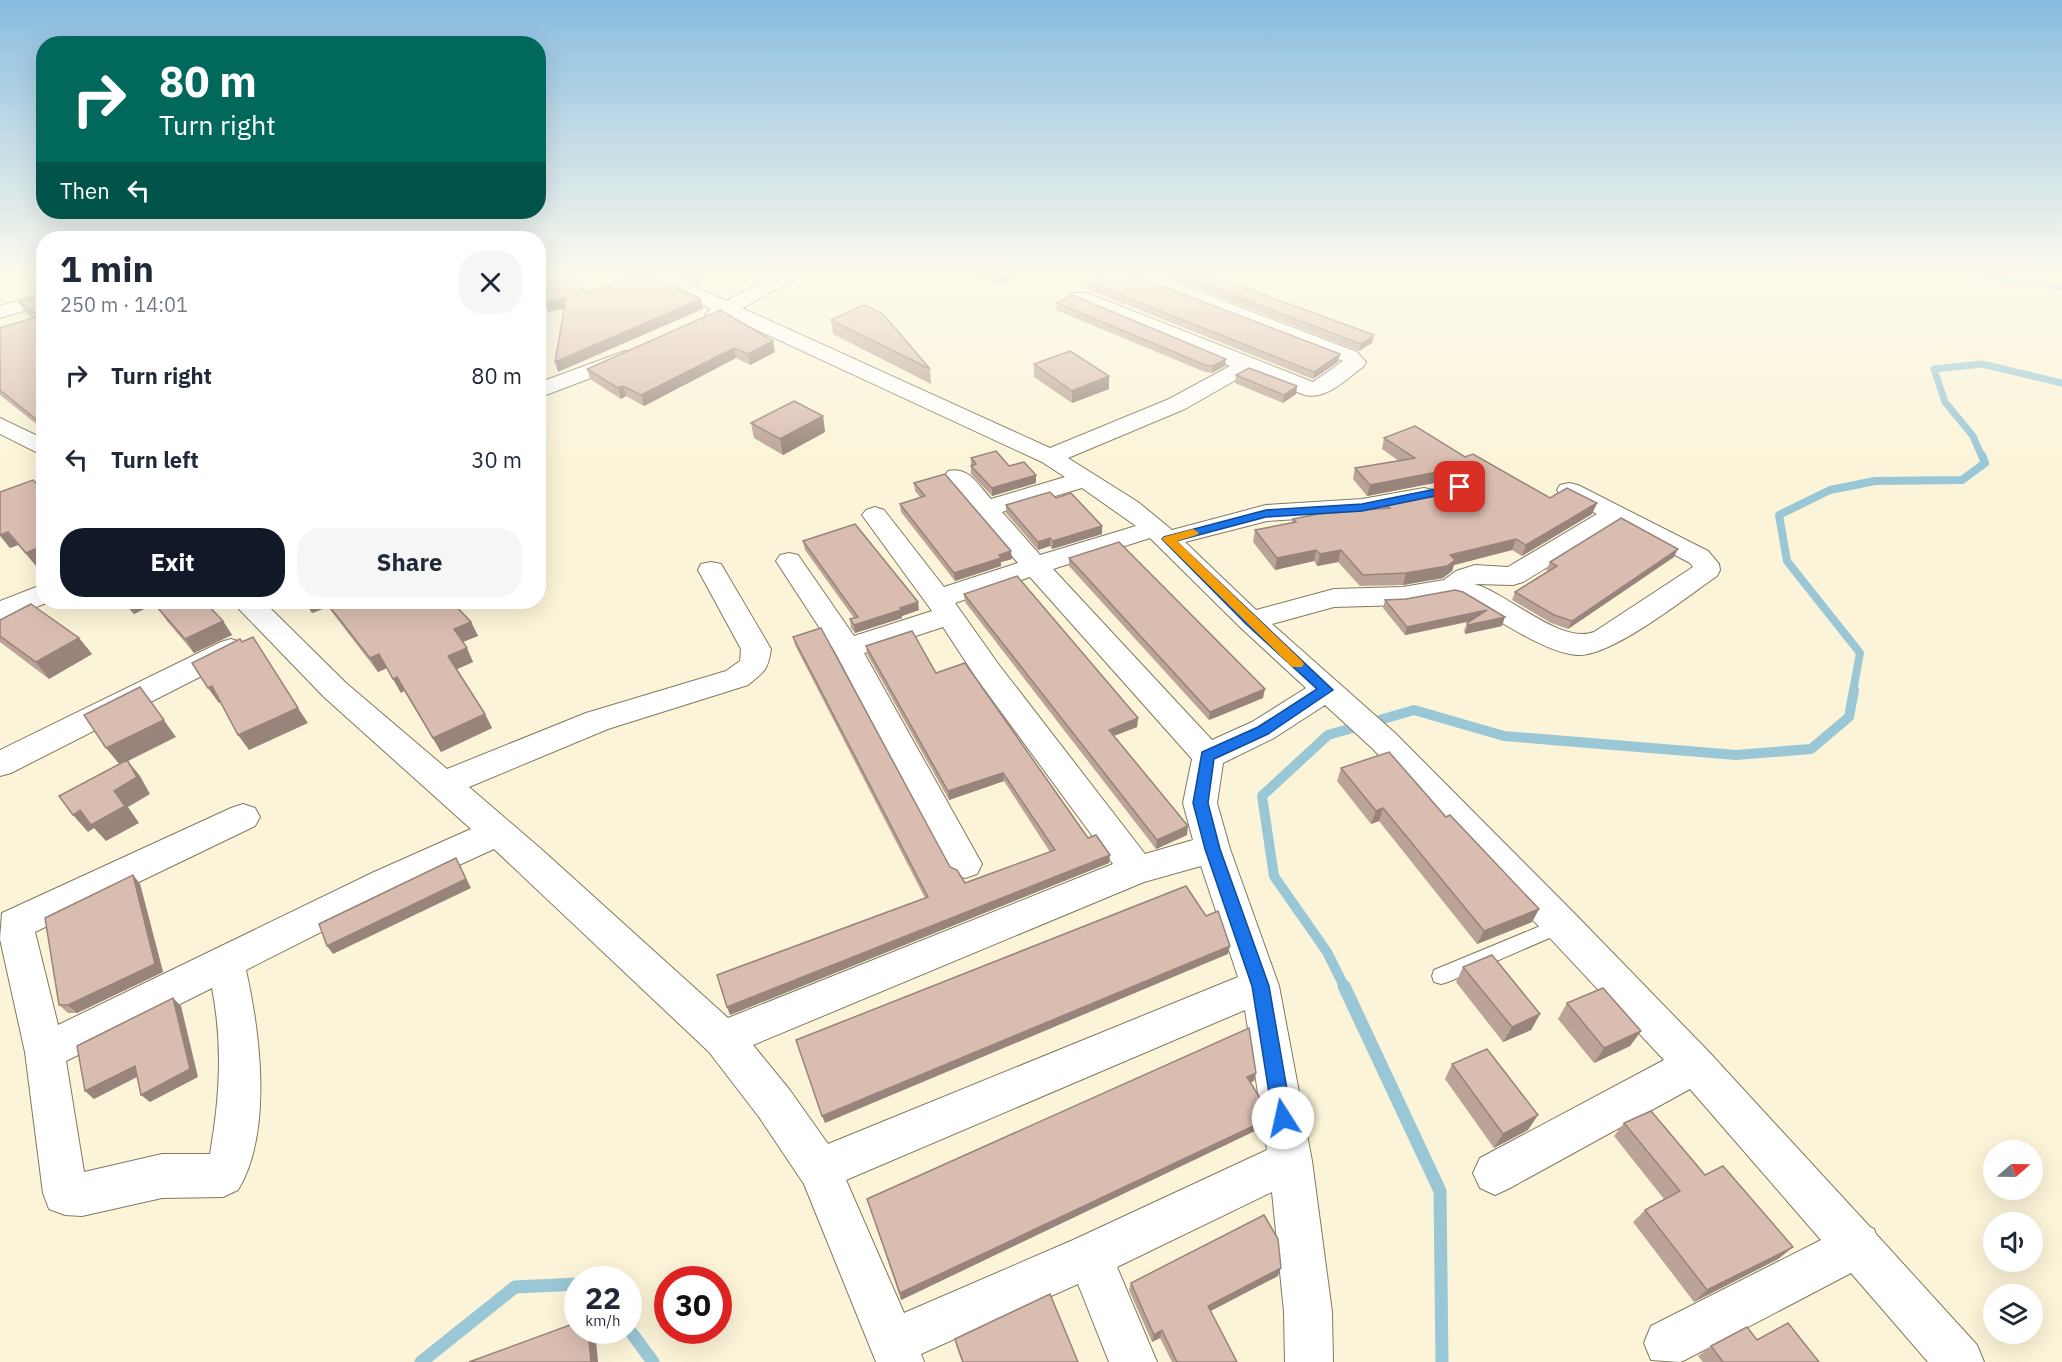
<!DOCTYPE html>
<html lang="en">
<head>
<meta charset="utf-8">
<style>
  body { margin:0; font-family:"IBM Plex Sans",sans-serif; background:#f6f6f7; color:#1f2937; height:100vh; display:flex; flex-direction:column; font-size:22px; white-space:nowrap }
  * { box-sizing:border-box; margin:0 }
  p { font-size:20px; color:#747a83 }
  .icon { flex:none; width:33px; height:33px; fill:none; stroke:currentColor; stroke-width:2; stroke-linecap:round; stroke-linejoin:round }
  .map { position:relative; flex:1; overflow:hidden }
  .details { position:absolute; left:36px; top:231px; width:510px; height:378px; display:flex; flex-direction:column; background:#fff; border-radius:24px; box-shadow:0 6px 24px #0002 }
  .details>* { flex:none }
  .banner { position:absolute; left:36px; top:36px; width:510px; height:183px; border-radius:24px; box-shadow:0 6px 24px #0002; background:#00695c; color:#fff; overflow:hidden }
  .needle { width:39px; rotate:70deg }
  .controls { position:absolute; left:1983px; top:1140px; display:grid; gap:12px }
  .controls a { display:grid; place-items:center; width:60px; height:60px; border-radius:50%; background:#fff; box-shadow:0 6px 24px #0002; font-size:30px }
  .speed { position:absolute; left:564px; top:1266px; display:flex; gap:12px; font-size:30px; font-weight:700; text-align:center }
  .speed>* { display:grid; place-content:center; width:78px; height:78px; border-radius:50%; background:#fff; box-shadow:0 6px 24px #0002; line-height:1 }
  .speed small { font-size:15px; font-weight:400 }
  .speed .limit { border:9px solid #d22; background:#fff; color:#111 }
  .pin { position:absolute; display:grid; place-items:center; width:51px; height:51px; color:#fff; margin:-26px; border-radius:12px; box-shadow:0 3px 9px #0006 }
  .me { position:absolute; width:66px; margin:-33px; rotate:350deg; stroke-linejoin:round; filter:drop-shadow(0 0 4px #0008) }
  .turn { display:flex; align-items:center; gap:21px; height:126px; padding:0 24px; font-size:27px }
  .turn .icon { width:78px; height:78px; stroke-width:2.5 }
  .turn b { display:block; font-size:42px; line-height:51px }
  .then { display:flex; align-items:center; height:57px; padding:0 24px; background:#0003; gap:12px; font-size:22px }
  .round { display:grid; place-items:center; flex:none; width:63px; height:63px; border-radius:24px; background:#f6f6f7 }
  .summary { display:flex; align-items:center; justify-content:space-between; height:102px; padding:0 24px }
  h1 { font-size:36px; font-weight:800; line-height:45px }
  .cta { display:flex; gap:12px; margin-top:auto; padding:12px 24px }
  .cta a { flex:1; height:69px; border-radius:24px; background:#111827; color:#fff; font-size:24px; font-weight:800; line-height:69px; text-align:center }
  .cta a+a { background:#f6f6f7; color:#1f2937 }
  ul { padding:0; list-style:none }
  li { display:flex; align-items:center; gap:18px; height:84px; padding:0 24px }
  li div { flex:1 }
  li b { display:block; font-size:22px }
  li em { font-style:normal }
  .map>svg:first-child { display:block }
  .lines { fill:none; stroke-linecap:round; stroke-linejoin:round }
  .stream-far3 { stroke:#99c7d6; stroke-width:7 }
  .stream-far2 { stroke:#99c7d6; stroke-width:8 }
  .stream-far1 { stroke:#99c7d6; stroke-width:10 }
  .stream { stroke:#99c7d6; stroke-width:13 }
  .lane-casing { stroke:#807a61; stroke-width:2 }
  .street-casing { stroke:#807a61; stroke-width:2 }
  .lane { fill:#fff; fill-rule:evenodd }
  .street { fill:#fff; fill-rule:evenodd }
  .wall { fill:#bba397 }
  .shaded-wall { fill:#98847b }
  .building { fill:#d9bdb0; stroke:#98847b; stroke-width:1.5 }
  .route { fill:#1a73e8; stroke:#114b97; stroke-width:1.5 }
  .slow { fill:#f59e0b }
</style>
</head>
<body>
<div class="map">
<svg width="2062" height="1362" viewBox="0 0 2062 1362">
  <rect width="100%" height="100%" fill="#fbf4d8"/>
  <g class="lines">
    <!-- stream-far3 -->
    <g class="stream-far3">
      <polyline points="1971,271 1993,277 2062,287"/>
      <polyline points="1982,457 1973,436 1945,402 1934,369 1982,364 2062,383"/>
    </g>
    <!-- stream-far2 -->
    <polyline class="stream-far2" points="1853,691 1860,653 1787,561 1779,515 1830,490 1875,481 1962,480 1985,463 1982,455"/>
    <!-- stream-far1 -->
    <polyline class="stream-far1" points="1345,988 1327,952 1274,876 1262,796 1328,735 1414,710 1504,736 1736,755 1811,749 1849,717 1854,690"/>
    <!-- stream -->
    <g class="stream">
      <polyline points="1344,986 1440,1191 1442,1362"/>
      <polyline points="628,1328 653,1362"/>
      <polyline points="421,1362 515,1287 578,1284"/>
    </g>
    <!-- lane casing -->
    <g class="lane-casing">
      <polygon id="lane" points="1562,917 1568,920 1571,925 1568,930 1448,982 1441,984 1434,982 1432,976 1434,970"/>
    </g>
    <!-- street casing -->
    <g class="street-casing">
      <g id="street">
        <path d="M636 271H661L726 301 782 271H805L803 275 742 308 1050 448 1169 399 1230 366 1073 301 1070 297 1073 293H1087L1313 382 1343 361 1121 275 1119 271H1145L1357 352 1366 362 1363 367C1346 379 1327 400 1305 395L1248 373 1185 409 1068 458 1138 502 1172 530 1266 505 1362 499 1424 488 1433 490 1436 495 1433 500 1362 515 1267 521 1185 542 1256 610 1334 589 1403 587 1444 580 1456 571 1475 565 1508 567 1597 514 1560 495 1557 490 1560 485 1569 483 1578 485 1708 551 1719 564 1720 570 1717 576C1686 597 1612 657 1577 655 1544 653 1491 615 1461 598L1452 596 1403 605 1334 607 1272 624 1395 733 1575 914 1709 1052 1870 1227 1874 1229 1876 1234 1977 1345 1984 1362H1928L1851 1273 1685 1360 1680 1362 1651 1360 1644 1343 1651 1326 1821 1240 1690 1089 1510 1188 1495 1195 1480 1188 1473 1173 1480 1158 1664 1060 1373 749 1325 705 1274 738 1223 763 1217 803 1230 849 1279 986 1312 1161 1332 1312 1333 1362H1285L1284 1312 1272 1192 1117 1267 1157 1362H1109L1078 1284 921 1354 924 1362H876L804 1184 759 1117 709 1052 494 849 400 892 246 970C260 1033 273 1132 238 1190L223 1197 162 1198 82 1216 65 1215 49 1209 43 1193 25 1052 0 939 2 913 231 808 243 804 255 808 260 817 255 826 35 932 58 1025 374 872 471 829 324 697 238 608 234 602H264L346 683 447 769 586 713 726 671 740 661 741 649 698 570 701 564 711 562 721 564 771 649C768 670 764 672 748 685L608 729 469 787 540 848 728 1018 1113 864 977 679 943 627 864 653 982 864 977 874 965 878 953 874 834 650 776 561 780 555 789 553 798 555 854 636 932 611 862 515 866 510 875 507 884 510 944 587 1018 563 948 481 945 476 948 471C969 466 979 486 991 499L1065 477 1042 462 727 316 715 321 708 319 705 315 711 309 638 275ZM1082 488 1136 526 1040 555 1002 512ZM1617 524 1690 563 1693 567 1594 632C1560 645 1508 593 1474 584L1513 585 1523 582ZM1150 538 1241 628 1306 688 1252 722 1212 740 1053 569ZM1030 577 1192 759 1183 803 1193 840 1145 854 999 665 955 603ZM1201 866 1238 977 828 1144 789 1089 753 1045 1144 882ZM212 988C223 1044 220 1097 210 1154H162L84 1172 66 1061ZM1245 1010 1267 1150 1073 1240 904 1313 846 1180Z"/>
        <polygon points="44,293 44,305 0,318 0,306"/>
        <polygon points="625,351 633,352 636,357 633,362 538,398 538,383"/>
        <polygon points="0,418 44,439 44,456 0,434"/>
        <polygon points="44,584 44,602 49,602 0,621 0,601"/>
        <polygon points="231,639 241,642 246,649 241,656 11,773 0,776 0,750 221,642"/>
      </g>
    </g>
    <!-- lane -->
    <use href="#lane" class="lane"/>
    <!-- street -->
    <use href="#street" class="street"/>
  </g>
  <!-- wall -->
  <g class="wall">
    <polygon points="667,271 706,271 699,286"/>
    <polygon points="848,271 864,271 858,274"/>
    <polygon points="967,271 1024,271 1024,274 998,285 984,278 981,279"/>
    <polygon points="1151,271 1199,271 1372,343 1359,351"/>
    <polygon points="44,280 44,430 0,395 0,328 33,318 26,313 19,302 39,296 40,284 38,281"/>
    <polygon points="1087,282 1340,354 1338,362 1313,379 1087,289"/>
    <polygon points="1057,303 1226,359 1225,366 1212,373 1205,372 1056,310"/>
    <polygon points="720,310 775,352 750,365 736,358 644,406 626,396 621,399 590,379 587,369"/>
    <polygon points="831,320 930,369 931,384 833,334"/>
    <polygon points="1034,364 1109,389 1072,403 1034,377"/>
    <polygon points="1236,375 1297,386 1296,394 1283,403 1235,383"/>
    <polygon points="823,416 825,432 783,455 754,438 751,423"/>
    <polygon points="1384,438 1465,457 1550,498 1597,503 1592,514 1522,556 1512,550 1454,565 1452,571 1443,578 1403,585 1360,586 1338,562 1317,566 1314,561 1275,570 1253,542 1255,530 1292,523 1293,519 1383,508 1384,502 1472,483 1471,481 1460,478 1367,496 1353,479 1355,468 1399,461 1382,449"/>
    <polygon points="971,458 1036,475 1036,483 992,496 971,474"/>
    <polygon points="914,483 1012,559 1001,562 1001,566 955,581 901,512 900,504 920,497 915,491"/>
    <polygon points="44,491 44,563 36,566 18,545 10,548 0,536 0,492"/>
    <polygon points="1056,498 1102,526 1102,534 1052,549 1050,546 1038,550 1006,513 1006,505"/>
    <polygon points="803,541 919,610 902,616 902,618 855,633 851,628 850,619 854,618 805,550"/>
    <polygon points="1674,557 1568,629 1551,623 1512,600 1515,592 1548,571 1546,570 1550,562"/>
    <polygon points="1069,558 1263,698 1209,720 1069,566"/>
    <polygon points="964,594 1138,718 1137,727 1114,736 1187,835 1156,849 965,602"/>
    <polygon points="1385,600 1502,626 1465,634 1464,631 1467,623 1468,622 1405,635 1383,608"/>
    <polygon points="122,602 213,602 207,604 223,621 232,635 194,653 167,621 155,604 134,614"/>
    <polygon points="304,602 427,602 430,607 471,622 478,636 463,642 473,662 457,669 485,714 492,728 441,752 404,691 401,693 387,668 378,672 328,607 312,613"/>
    <polygon points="0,620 79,638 92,654 49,679 0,642"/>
    <polygon points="793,637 950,867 965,883 1050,852 1004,781 949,800 867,654 866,646 936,673 1088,838 1109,863 730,1015 925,898 795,645"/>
    <polygon points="1341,768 1446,817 1539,909 1532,922 1477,944 1379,821 1371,824 1337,781"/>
    <polygon points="133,875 140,884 163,972 77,1013 68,1013 59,1005"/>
    <polygon points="1463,967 1540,1014 1531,1030 1503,1042 1456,982"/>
    <polygon points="1567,1003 1641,1031 1630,1046 1594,1063 1558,1019"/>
    <polygon points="1452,1064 1528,1130 1494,1148 1445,1079"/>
    <polygon points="1254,1081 1250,1082 1261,1128 901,1300 867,1199"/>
    <polygon points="1624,1123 1705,1175 1793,1247 1778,1259 1694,1302 1633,1222 1645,1210 1664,1199 1614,1136"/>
    <polygon points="1278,1276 1210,1311 1237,1362 1172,1362 1160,1338 1152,1342 1129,1290 1131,1283"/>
    <polygon points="955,1339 1078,1362 962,1362 956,1345"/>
    <polygon points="1757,1340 1819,1362 1703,1362 1698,1356 1711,1346"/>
  </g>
  <!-- shaded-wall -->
  <g class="shaded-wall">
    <polygon points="700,271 706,271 699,286 697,277"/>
    <polygon points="980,271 983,271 984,278 981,279"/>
    <polygon points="1011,271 1024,271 1024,274 998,285 998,276"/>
    <polygon points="566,298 568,308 548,312 545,302"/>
    <polygon points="701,299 703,309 558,372 555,362"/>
    <polygon points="1374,335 1372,343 1359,351 1361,344"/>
    <polygon points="773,341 775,352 750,365 748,354"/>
    <polygon points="734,348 736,358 644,406 641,395"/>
    <polygon points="1340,354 1338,362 1313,379 1314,372"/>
    <polygon points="1226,359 1225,366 1212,373 1213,366"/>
    <polygon points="1109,376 1109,389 1072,403 1072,391"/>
    <polygon points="623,386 626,396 621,399 618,388"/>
    <polygon points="1297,386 1296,394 1283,403 1284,395"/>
    <polygon points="823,416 825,432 783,455 780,439"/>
    <polygon points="1463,467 1460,478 1367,496 1370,485"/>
    <polygon points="1036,475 1036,483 992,496 992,488"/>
    <polygon points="1597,503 1592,514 1522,556 1526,545"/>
    <polygon points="1102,526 1102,534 1052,549 1053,541"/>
    <polygon points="8,532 18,545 10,548 0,535"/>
    <polygon points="1050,538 1050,546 1038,550 1038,542"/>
    <polygon points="1516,539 1512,550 1454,565 1452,571 1443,578 1403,585 1406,573 1450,555"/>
    <polygon points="44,545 44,563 36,566 26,553"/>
    <polygon points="1678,549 1674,557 1568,629 1572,621"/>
    <polygon points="1316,550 1314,561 1275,570 1277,558"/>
    <polygon points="1341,550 1338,562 1317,566 1320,554"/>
    <polygon points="1011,551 1012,559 1001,562 1001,566 955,581 954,573"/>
    <polygon points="125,602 154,602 156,603 134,614"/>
    <polygon points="306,602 324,602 328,607 312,613"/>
    <polygon points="918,602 919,610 902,616 902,618 855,633 854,625"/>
    <polygon points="1487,610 1484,618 1405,635 1407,627"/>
    <polygon points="1505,617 1502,626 1465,634 1468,625"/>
    <polygon points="223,621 232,635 194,653 185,639"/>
    <polygon points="471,622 478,636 460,643 454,629"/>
    <polygon points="79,638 92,654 49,679 36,662"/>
    <polygon points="467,648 473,662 455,670 448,656"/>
    <polygon points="379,654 387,668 378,672 370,658"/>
    <polygon points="397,677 404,691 401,693 393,679"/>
    <polygon points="212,686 223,701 219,703 208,688"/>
    <polygon points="140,687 176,737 128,761 140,776 150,794 128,807 139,823 106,841 94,828 88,832 73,815 114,791 120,765 106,748"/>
    <polygon points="1265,689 1263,698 1209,720 1210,712"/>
    <polygon points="298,708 308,723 249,750 238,735"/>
    <polygon points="485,714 492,728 441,752 433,738"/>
    <polygon points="1138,718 1137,727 1108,738 1109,730"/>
    <polygon points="1003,773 1004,781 949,800 948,791"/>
    <polygon points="1383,808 1379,821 1371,824 1376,811"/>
    <polygon points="1188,826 1187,835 1156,849 1157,840"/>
    <polygon points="1110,855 1109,863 730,1015 727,1007"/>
    <polygon points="456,858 471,888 333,954 327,946"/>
    <polygon points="133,875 140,884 163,972 77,1013 68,1005"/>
    <polygon points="1539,909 1532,922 1477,944 1484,931"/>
    <polygon points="1230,946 1228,954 825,1123 822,1116"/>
    <polygon points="173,998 181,1006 198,1077 150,1102 141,1095"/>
    <polygon points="1540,1014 1531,1030 1503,1042 1512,1027"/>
    <polygon points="1641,1031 1630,1046 1594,1063 1604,1048"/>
    <polygon points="135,1066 143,1074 94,1099 85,1091"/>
    <polygon points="1256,1073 1254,1081 1245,1085 1247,1077"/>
    <polygon points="1538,1115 1528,1130 1494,1148 1503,1134"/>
    <polygon points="1264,1121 1261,1128 901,1300 900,1293"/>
    <polygon points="1793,1247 1778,1259 1694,1302 1707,1290"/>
    <polygon points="1281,1268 1278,1276 1205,1314 1208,1306"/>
    <polygon points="588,1330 595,1330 598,1362 591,1362"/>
    <polygon points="1162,1330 1160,1338 1152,1342 1154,1335"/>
  </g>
  <!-- building -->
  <g class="building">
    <polygon points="538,271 573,271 586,293 645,272 701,299 555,362 566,298 545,302 538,279"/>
    <polygon points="684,271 700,271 697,277"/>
    <polygon points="987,271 1011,271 998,276"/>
    <polygon points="1109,271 1123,271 1340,354 1314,372 1087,282"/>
    <polygon points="1170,271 1199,271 1374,335 1361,344"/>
    <polygon points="43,279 44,377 41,378 44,380 44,426 37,420 0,390 0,328 39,316 19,302 39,296 40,283 38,281"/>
    <polygon points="1072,295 1226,359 1213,366 1205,365 1057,303"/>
    <polygon points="864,305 883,314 930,369 831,320"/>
    <polygon points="720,310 773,341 748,354 734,348 641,395 623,386 618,388 587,369"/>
    <polygon points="1070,351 1109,376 1072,391 1034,364"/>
    <polygon points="1249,368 1297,386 1284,395 1236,375"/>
    <polygon points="794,401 823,416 780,439 751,423"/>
    <polygon points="1415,426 1465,457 1473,454 1550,498 1567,488 1597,503 1526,545 1516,539 1450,555 1455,560 1447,566 1406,573 1363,575 1341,550 1320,554 1316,550 1277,558 1255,530 1296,522 1293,519 1318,514 1390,508 1384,502 1474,482 1477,475 1474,470 1463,467 1370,485 1355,468 1415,458 1384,438"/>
    <polygon points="996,451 1009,466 1024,462 1036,475 992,488 971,466 976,464 971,458"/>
    <polygon points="945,474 1011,551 999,555 1001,558 954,573 900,504 925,496 914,483"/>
    <polygon points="33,480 44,491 44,545 26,553 8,532 0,535 0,492"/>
    <polygon points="1050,492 1056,498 1071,493 1102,526 1053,541 1050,538 1038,542 1006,505"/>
    <polygon points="1621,518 1678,549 1572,621 1554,615 1515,592 1557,566 1550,562"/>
    <polygon points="855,524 918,602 900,608 901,610 854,625 850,619 858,617 803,541"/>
    <polygon points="1119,542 1265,689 1210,712 1069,558"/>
    <polygon points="1017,576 1138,718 1109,730 1188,826 1157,840 964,594"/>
    <polygon points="1455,590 1463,592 1505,617 1468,625 1467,623 1487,610 1407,627 1385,600 1406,599"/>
    <polygon points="154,602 205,602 223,621 185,639 157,607"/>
    <polygon points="326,602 427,602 429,607 442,602 452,602 471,622 454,629 467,648 448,656 485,714 433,738 397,677 393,679 379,654 370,658"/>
    <polygon points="31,604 79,638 36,662 0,636 0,620"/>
    <polygon points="821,628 950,867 957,870 965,883 1055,850 1003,773 948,791 866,646 912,631 936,673 965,663 1088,838 1096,835 1110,855 727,1007 717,975 928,897 793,637"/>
    <polygon points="253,637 298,708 238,735 212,686 208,688 192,663 240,639 242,642"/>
    <polygon points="140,687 164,720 106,748 84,715"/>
    <polygon points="1389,752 1446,817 1450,815 1539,909 1484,931 1383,808 1376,811 1341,768"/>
    <polygon points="127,760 137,777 114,791 125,806 91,825 80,810 73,815 59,796"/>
    <polygon points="456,858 466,879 327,946 319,924"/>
    <polygon points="133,875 155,964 68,1005 59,1005 45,918"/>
    <polygon points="1186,886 1206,916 1218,911 1230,946 822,1116 796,1040"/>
    <polygon points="1492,955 1540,1014 1512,1027 1463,967"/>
    <polygon points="1603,988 1641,1031 1604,1048 1567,1003"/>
    <polygon points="173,998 190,1069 141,1095 135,1066 85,1091 77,1046"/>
    <polygon points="1249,1028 1256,1073 1247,1077 1260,1098 1264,1121 900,1293 867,1199"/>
    <polygon points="1487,1049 1538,1115 1503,1134 1452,1064"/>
    <polygon points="1651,1111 1705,1175 1723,1166 1793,1247 1707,1290 1645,1210 1680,1191 1624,1123"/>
    <polygon points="1264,1215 1278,1239 1281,1268 1208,1306 1237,1362 1177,1362 1162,1330 1154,1335 1131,1283"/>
    <polygon points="1050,1294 1078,1362 963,1362 955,1339"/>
    <polygon points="578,1322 578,1330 588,1330 591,1362 469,1362"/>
    <polygon points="1788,1323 1819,1362 1723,1362 1711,1346 1747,1327 1757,1340"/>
  </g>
  <!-- sky -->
  <linearGradient id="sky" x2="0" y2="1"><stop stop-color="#88bce1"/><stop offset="0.59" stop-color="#fdfaed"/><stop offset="1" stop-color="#fdfaed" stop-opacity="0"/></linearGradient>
  <rect width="2062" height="462" fill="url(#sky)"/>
  <!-- route -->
  <polygon class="route" points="1460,484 1465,487 1464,490 1362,511 1266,517 1176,541 1333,690 1268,734 1214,759 1208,803 1220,849 1269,986 1292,1118 1290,1124 1283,1127 1276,1124 1273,1118 1252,986 1205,849 1193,803 1202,752 1258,727 1317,689 1246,624 1162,539 1164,537 1266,510 1362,504"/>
  <!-- slow -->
  <polygon class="slow" points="1193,529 1199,533 1197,535 1177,541 1302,661 1304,664 1302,667 1292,667 1162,539 1164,537"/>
</svg>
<div class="controls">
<a><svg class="needle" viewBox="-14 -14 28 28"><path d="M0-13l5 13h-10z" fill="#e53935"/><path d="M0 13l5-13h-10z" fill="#747a83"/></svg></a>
<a><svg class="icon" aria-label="sound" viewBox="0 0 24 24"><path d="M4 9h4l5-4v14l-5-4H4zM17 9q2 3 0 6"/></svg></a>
<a><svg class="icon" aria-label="layers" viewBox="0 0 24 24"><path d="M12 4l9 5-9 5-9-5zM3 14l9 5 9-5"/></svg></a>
</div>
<div class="speed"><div>22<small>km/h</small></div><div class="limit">30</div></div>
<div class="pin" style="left:1460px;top:487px;background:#d93025"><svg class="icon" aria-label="arrive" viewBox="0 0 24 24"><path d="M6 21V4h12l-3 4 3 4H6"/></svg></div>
<svg class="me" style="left:1283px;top:1118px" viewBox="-20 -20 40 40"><circle r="19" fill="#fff"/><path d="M0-13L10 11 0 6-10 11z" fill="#1a73e8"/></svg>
<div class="banner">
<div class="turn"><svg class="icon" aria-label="right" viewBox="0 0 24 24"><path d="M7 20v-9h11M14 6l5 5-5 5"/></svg><div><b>80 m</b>Turn right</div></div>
<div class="then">Then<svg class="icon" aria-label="left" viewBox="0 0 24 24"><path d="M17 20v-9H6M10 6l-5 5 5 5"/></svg></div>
</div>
<section class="details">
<div class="summary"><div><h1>1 min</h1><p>250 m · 14:01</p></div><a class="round"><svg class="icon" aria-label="close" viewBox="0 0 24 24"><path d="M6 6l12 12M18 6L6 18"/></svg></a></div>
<ul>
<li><svg class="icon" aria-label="right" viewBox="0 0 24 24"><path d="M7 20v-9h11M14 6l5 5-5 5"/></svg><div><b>Turn right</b></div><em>80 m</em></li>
<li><svg class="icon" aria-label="left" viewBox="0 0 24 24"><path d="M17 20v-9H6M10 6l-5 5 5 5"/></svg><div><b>Turn left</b></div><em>30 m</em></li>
</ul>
<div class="cta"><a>Exit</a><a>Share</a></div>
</section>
</div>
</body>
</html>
